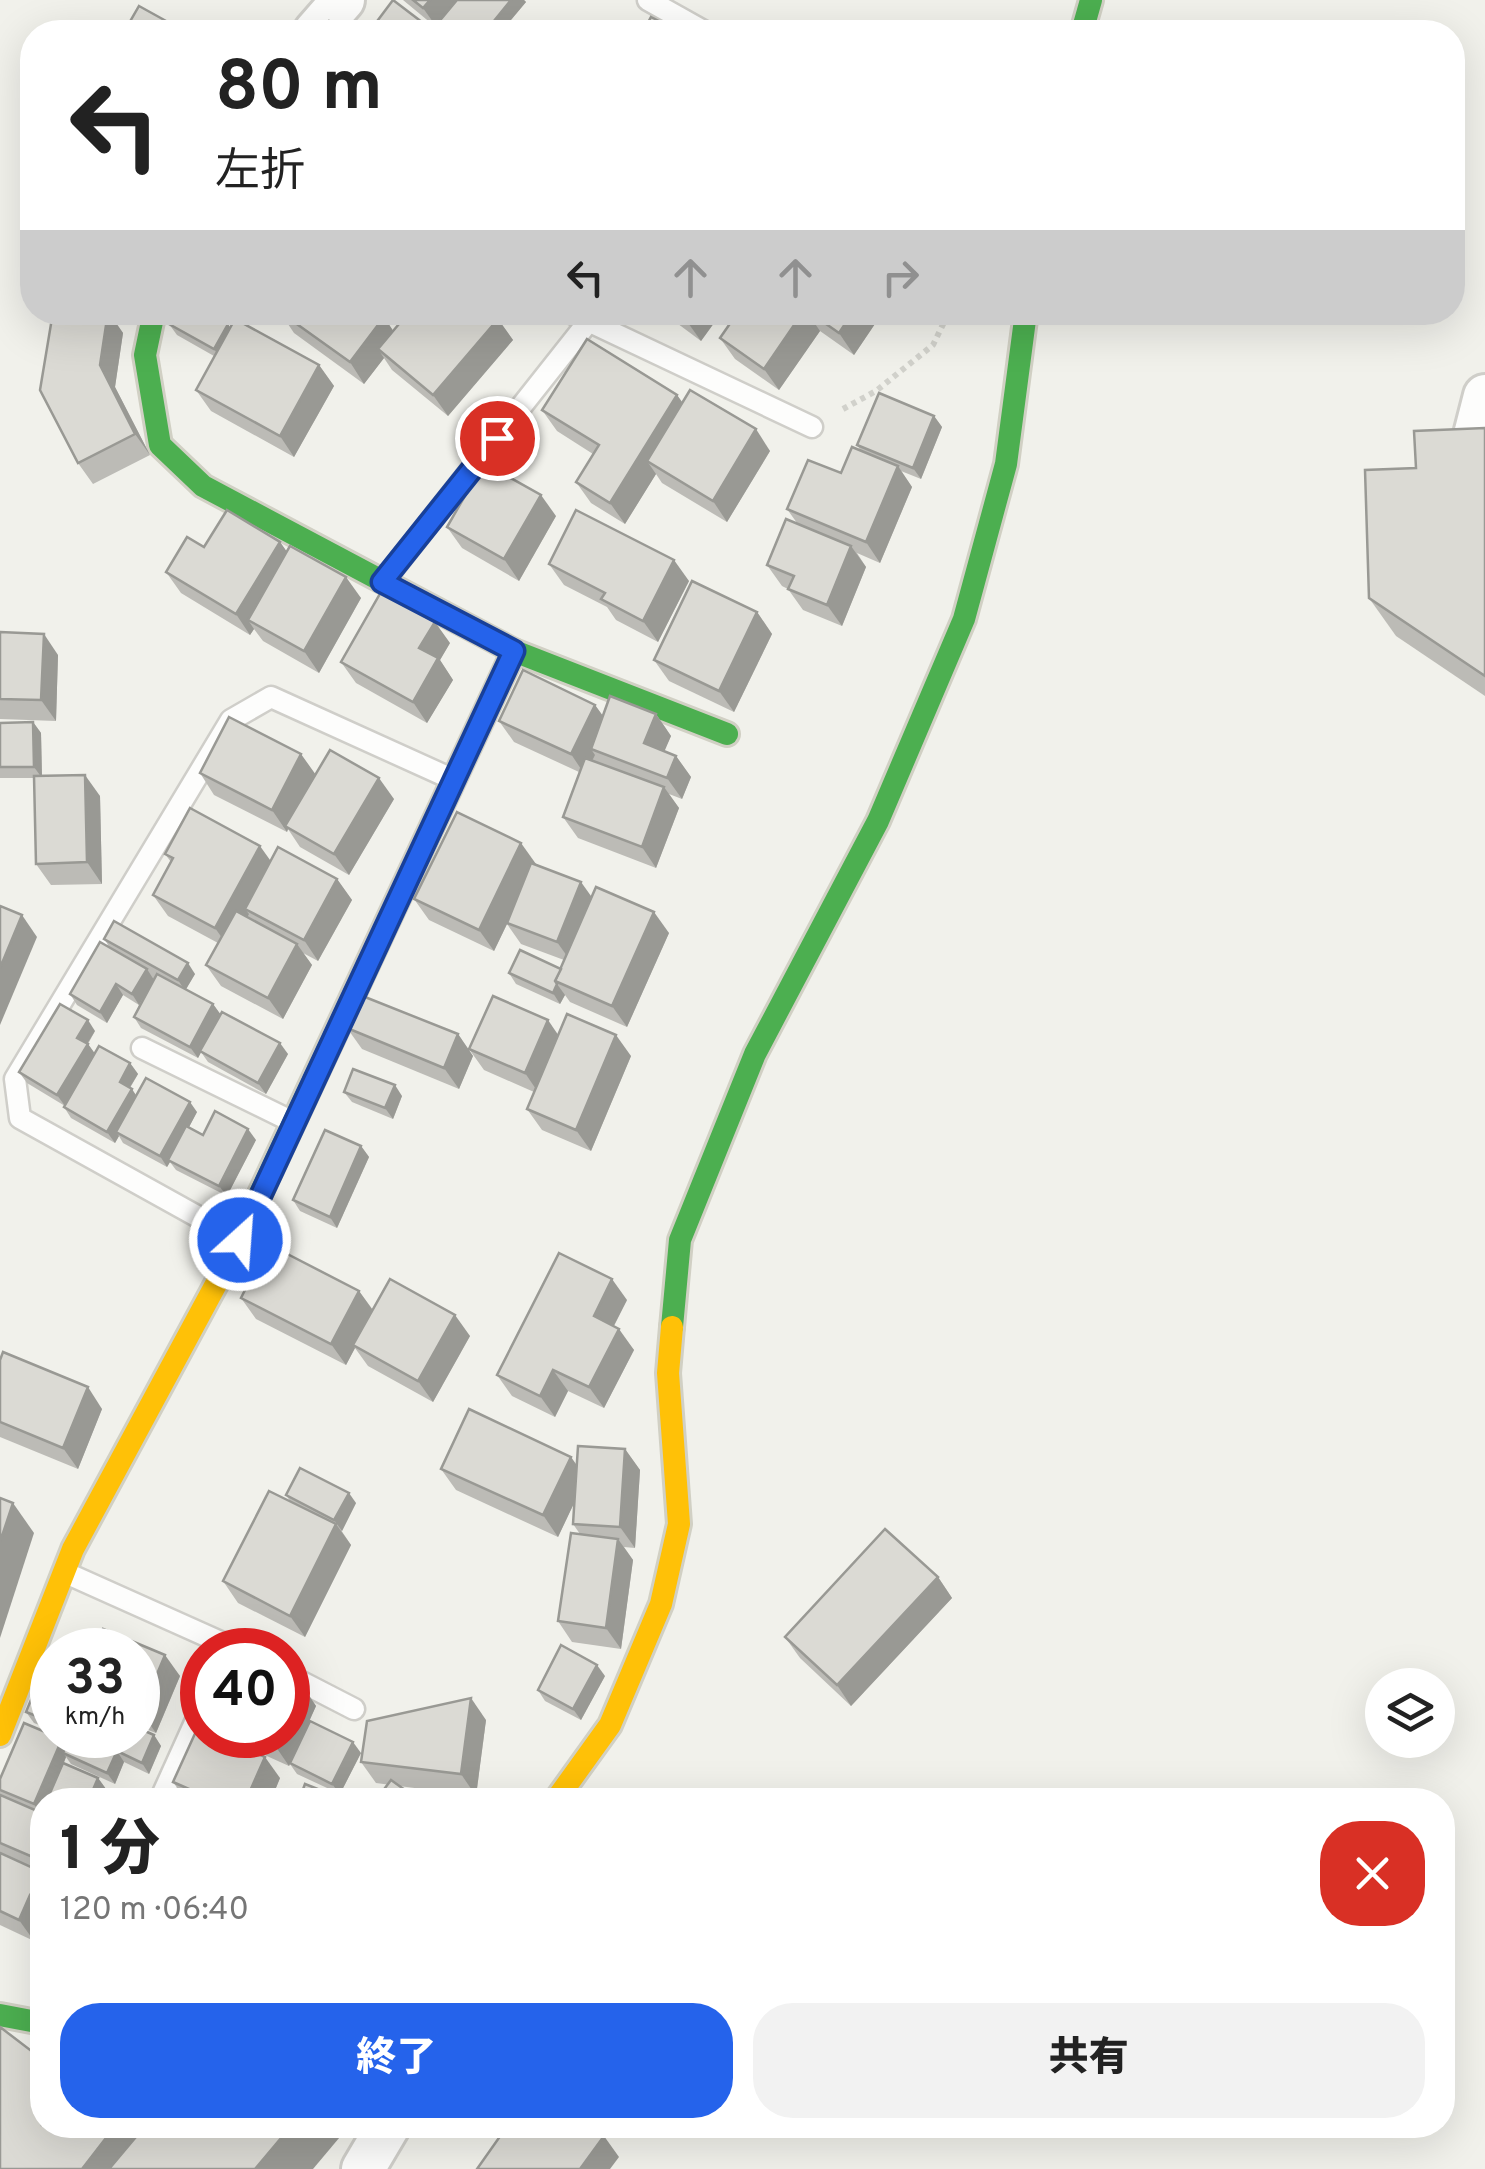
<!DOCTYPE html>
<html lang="ja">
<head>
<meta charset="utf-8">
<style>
  body { margin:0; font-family:Overpass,"Noto Sans JP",sans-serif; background:#f2f2f2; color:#222; height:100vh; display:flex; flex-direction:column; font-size:38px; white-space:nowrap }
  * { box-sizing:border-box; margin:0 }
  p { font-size:32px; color:#767676 }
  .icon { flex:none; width:55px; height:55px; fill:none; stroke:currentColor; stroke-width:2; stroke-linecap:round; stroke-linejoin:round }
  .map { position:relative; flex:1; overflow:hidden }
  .drawer { position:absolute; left:30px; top:1788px; width:1425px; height:350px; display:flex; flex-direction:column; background:#fff; border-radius:40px; box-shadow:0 10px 40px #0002 }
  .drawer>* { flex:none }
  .top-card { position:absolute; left:20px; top:20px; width:1445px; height:305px; border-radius:40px; box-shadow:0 10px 40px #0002; background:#fff; color:#222; overflow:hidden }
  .tools { position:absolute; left:1365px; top:1668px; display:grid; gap:20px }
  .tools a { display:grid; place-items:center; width:90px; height:90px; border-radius:50%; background:#fff; box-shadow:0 10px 40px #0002; font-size:50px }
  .speed { position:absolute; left:30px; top:1628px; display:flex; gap:20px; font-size:50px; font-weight:700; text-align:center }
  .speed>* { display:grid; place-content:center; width:130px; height:130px; border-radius:50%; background:#fff; box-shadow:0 10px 40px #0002; line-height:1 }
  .speed small { font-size:25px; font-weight:400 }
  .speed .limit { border:15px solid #d22; background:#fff; color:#111 }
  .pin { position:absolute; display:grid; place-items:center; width:85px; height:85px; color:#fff; margin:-42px; border:5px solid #fff; border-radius:50%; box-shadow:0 2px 10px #0007 }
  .me { position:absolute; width:110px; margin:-55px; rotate:26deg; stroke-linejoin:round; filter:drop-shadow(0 0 8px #0008) }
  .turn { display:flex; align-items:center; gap:35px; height:210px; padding:0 30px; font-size:45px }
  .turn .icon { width:130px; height:130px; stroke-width:2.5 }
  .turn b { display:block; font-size:70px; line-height:85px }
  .lanes { display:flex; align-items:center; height:95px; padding:0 30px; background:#0003; justify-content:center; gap:50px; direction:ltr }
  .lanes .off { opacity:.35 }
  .round { display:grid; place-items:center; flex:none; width:105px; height:105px; border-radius:40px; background:#f2f2f2 }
  .overview { display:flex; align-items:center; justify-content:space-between; height:170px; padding:0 30px }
  h1 { font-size:60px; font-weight:800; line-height:75px }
  .button { display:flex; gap:20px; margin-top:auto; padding:20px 30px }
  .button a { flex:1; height:115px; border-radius:40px; background:#2563eb; color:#fff; font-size:40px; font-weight:800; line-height:115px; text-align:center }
  .button a+a { background:#f2f2f2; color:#222 }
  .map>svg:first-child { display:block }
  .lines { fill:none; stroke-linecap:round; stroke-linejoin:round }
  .lane-casing { stroke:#cfcec9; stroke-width:25 }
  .street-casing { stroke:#cfcec9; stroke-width:48 }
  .fast-casing { stroke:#d1d0c4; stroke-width:28 }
  .slow-casing { stroke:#d1d0c4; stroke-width:28 }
  .path { stroke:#d1d1cb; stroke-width:6; stroke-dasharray:5 5; stroke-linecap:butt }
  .lane { stroke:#fdfdfc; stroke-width:20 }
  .street { stroke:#fdfdfc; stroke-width:42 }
  .fast { stroke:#4caf50; stroke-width:22 }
  .slow { stroke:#ffc107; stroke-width:22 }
  .wall { fill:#bcbbb6 }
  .shaded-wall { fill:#999994 }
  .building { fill:#dbdad4; stroke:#999994; stroke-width:2.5 }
  .route-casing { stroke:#184099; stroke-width:25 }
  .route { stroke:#2563eb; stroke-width:18 }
</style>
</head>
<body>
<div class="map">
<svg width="1485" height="2169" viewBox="0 0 1485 2169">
  <rect width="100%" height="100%" fill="#f1f1eb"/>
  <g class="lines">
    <!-- lane casing -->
    <g class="lane-casing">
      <g id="lane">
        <polyline points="648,0 705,32"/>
        <polyline points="569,312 812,427"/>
        <polyline points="384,580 596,312"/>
        <polyline points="142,1048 293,1122"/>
        <polyline points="238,1239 20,1118 15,1079 231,720 271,697 452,779"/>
        <polyline points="66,1573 238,1650"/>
        <polyline points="288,1675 354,1709"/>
        <polyline points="160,1800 202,1707"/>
      </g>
    </g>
    <!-- street casing -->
    <g class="street-casing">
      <g id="street">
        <polyline points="315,32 343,0"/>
        <polyline points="1474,439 1485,396"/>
        <polyline points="363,2169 389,2125"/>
      </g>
    </g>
    <!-- fast casing -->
    <g class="fast-casing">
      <g id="fast">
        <polyline points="1082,32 1091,0"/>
        <polyline points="154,312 145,355 160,445 203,486 514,651 727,734"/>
        <polyline points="228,1262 514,651"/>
        <polyline points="672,1327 680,1240 755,1054 878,821 964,619 1006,464 1026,312"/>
        <polyline points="0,2015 42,2023"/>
      </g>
    </g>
    <!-- slow casing -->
    <g class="slow-casing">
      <g id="slow">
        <polyline points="0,1735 73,1549 228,1262"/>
        <polyline points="556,1800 610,1725 661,1604 679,1524 668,1373 672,1327"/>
      </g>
    </g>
    <!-- path -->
    <polyline class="path" points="843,409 876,391 933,345 949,312"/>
    <!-- lane -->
    <use href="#lane" class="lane"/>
    <!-- street -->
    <use href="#street" class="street"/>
    <!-- fast -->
    <use href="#fast" class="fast"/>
    <!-- slow -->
    <use href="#slow" class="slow"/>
  </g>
  <!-- wall -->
  <g class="wall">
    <polygon points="403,0 524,0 526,2 501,32 443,32 439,27 438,29"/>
    <polygon points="53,312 109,312 123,333 115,387 150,455 93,484 78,463"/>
    <polygon points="280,312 380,312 379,314 384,317 393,331 498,319 513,340 448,416 392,370 384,358 364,384 294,333"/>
    <polygon points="662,312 722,312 701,341"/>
    <polygon points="738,312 883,312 854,355 820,331 779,390 735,359 720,338"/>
    <polygon points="169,324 228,324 230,328 319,365 334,386 294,457 211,411 196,390 214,356 177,335"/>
    <polygon points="677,395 682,402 770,451 727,522 662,483 656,474 625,524 591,503 576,482 593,454 557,431 542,410"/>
    <polygon points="934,416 942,427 921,479 901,471 912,487 880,563 857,553 866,567 842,626 803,610 788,589 782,586 767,565 797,523 787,509 841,473 861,451 857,445"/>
    <polygon points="1485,428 1485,696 1396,636 1369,598 1416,468"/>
    <polygon points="556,516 519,581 462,548 447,527"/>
    <polygon points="280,542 286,551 361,598 319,673 263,641 254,629 250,635 181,593 166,572 204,547"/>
    <polygon points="549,564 689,581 658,642 616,620 607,607 564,585"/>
    <polygon points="757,612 772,634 734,712 669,681 654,660"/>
    <polygon points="0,632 58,655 56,721 0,719"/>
    <polygon points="450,643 440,660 453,680 427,723 356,683 341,662"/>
    <polygon points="595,705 603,716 656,714 671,736 664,751 676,756 691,777 682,799 669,794 679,808 656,868 578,838 563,817 579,772 514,742 499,721"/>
    <polygon points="33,722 41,733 42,776 100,796 102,884 51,885 36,864 34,778 0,778 0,723"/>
    <polygon points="200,773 315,774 394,799 349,875 300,847 288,829 287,832 214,795"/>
    <polygon points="165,854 271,861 337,879 352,900 318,961 303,953 312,965 283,1019 221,986 206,965 218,943 168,916 153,895 171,862"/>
    <polygon points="536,865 592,898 669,933 627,1027 570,1002 565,995 560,1004 516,984 509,973 561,969 564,960 521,944 507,924 494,951 429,920 414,899"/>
    <polygon points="104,939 195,974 186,989 213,1004 220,1014 288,1054 266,1094 208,1062 201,1052 198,1058 141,1028 134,1017 139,1005 123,995 107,1023 77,1005 70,994 111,949"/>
    <polygon points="347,1028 458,1034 473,1056 459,1089 362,1049"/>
    <polygon points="95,1031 88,1044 94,1053 130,1063 138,1074 130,1088 136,1095 197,1112 189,1127 203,1135 256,1140 227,1196 176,1170 170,1162 167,1167 123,1143 119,1136 115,1143 71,1118 64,1107 65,1106 27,1083 19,1072"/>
    <polygon points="558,1035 631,1056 591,1151 542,1130 527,1109 534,1092 484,1070 469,1049"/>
    <polygon points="344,1092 402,1096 393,1119 352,1102"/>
    <polygon points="361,1146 369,1157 337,1228 300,1211 293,1200"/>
    <polygon points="359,1291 373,1310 470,1336 433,1402 368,1366 355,1348 346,1365 256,1319 241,1298"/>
    <polygon points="627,1300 614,1326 634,1350 604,1408 568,1391 555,1417 512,1396 497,1375"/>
    <polygon points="0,1360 102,1409 78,1469 0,1437"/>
    <polygon points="625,1449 640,1470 635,1548 624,1547 633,1560 621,1649 572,1642 558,1621 580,1534 573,1524 575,1501 558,1537 456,1490 441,1469 577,1465"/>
    <polygon points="286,1495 356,1503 342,1531 341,1530 351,1545 305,1637 238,1603 223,1581 290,1501"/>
    <polygon points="938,1577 952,1598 851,1706 800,1658 785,1637"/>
    <polygon points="138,1650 180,1676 156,1733 138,1726"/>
    <polygon points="605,1676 581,1720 545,1701 538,1690"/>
    <polygon points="302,1685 316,1706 297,1748 361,1753 340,1794 297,1774 290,1764 289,1766 227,1738 225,1735 288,1735"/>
    <polygon points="52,1691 52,1730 34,1723 26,1712"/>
    <polygon points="486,1720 476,1796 376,1783 361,1762"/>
    <polygon points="64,1735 154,1735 161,1746 149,1774 124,1762 115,1784 71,1764 66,1757 64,1763 98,1778 106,1789 42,1800 42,1922 34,1941 0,1925 0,1779 62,1739 67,1746 70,1738"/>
    <polygon points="280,1778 271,1800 186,1800 173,1782"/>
    <polygon points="596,2125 615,2125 609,2134"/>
  </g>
  <!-- shaded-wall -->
  <g class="shaded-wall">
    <polygon points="430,0 462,0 438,29 423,8"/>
    <polygon points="511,0 524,0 526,2 501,32 485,32"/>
    <polygon points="108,312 123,333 115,387 150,455 135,434 100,365"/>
    <polygon points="692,312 722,312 701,341 686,320"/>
    <polygon points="803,312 807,312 820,331 779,390 764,369"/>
    <polygon points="853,312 883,312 854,355 839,333"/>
    <polygon points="384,317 398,338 378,349 384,358 364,384 350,362"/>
    <polygon points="498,319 513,340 448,416 433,395"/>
    <polygon points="228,324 235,335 222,360 214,349"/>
    <polygon points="319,365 334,386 294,457 280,436"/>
    <polygon points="677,395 692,416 647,461 656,474 625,524 610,503"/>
    <polygon points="934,416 942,427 921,479 913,468"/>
    <polygon points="756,429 770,451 727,522 713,501"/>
    <polygon points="898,466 912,487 880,563 866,542"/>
    <polygon points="541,495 556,516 519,581 504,559"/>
    <polygon points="280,542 295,563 248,620 254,629 250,635 236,614"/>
    <polygon points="851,546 866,567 842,626 827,605"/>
    <polygon points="674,560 689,581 658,642 643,621"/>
    <polygon points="346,577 361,598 319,673 304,651"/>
    <polygon points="757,612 772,634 734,712 719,691"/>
    <polygon points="435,622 450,643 440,660 453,680 427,723 413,702 419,648"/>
    <polygon points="44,634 58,655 56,721 41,700"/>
    <polygon points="595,705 610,726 591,749 595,755 585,775 571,754"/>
    <polygon points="656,714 671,736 659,764 644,743"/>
    <polygon points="33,722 41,733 42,778 34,767"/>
    <polygon points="301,754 316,775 285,826 288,829 287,832 272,810"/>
    <polygon points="676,756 691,777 682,799 667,778"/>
    <polygon points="85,775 100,796 102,884 87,862"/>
    <polygon points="379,778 394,799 349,875 334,854"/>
    <polygon points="664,787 679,808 656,868 642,847"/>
    <polygon points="521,843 536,864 494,951 479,930"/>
    <polygon points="260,846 275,867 245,909 249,914 230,949 215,928"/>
    <polygon points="337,879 352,900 318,961 304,940"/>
    <polygon points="581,882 596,903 572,963 557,942"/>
    <polygon points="654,912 669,933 627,1027 612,1006"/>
    <polygon points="22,915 37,937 0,1025 0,968"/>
    <polygon points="297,944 312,965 283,1019 268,998"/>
    <polygon points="188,963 195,974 185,991 178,980"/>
    <polygon points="147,969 154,980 139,1005 132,994"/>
    <polygon points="116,984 123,995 107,1023 100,1012"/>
    <polygon points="557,984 565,995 560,1004 553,993"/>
    <polygon points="213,1004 221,1015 198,1058 190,1047"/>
    <polygon points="88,1020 95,1031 84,1049 77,1038"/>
    <polygon points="548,1020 563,1042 540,1095 525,1073"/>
    <polygon points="458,1034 473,1056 459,1089 444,1068"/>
    <polygon points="616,1035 631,1056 591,1151 576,1130"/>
    <polygon points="280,1043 288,1054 266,1094 258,1083"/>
    <polygon points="88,1044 96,1055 65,1106 57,1095"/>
    <polygon points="130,1063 138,1074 127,1092 120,1082"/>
    <polygon points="395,1085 402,1096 393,1119 385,1108"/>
    <polygon points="132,1089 139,1100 116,1132 119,1136 115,1143 107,1132"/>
    <polygon points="190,1102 197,1112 171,1161 168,1160 170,1162 167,1167 160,1156"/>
    <polygon points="248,1129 256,1140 227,1196 219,1186"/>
    <polygon points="361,1146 369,1157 337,1228 330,1217"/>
    <polygon points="612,1279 627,1300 608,1337 594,1316"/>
    <polygon points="359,1291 374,1312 353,1345 355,1348 346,1365 331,1344"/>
    <polygon points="455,1315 470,1336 433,1402 418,1381"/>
    <polygon points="619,1329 634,1350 604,1408 589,1387"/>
    <polygon points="553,1370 568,1391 555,1417 540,1396"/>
    <polygon points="88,1387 102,1409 78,1469 63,1448"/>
    <polygon points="625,1449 640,1470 635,1548 620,1527"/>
    <polygon points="571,1457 586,1478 558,1537 543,1515"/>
    <polygon points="349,1493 356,1503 342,1531 334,1520"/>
    <polygon points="13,1503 34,1533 0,1638 0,1542"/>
    <polygon points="336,1524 351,1545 305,1637 290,1616"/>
    <polygon points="618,1539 633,1560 621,1649 606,1628"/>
    <polygon points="938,1577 952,1598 851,1706 837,1685"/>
    <polygon points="165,1655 180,1676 156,1733 141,1712"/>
    <polygon points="597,1665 605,1676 581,1720 573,1709"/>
    <polygon points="302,1685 316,1706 289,1766 274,1744 279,1735 288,1735 288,1716"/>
    <polygon points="471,1698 486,1720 476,1796 461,1774"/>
    <polygon points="154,1735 161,1746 149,1774 142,1763"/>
    <polygon points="62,1739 69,1750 63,1753 66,1757 48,1800 42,1800 41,1815 34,1804"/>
    <polygon points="353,1742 361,1753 340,1794 332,1784"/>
    <polygon points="117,1751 124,1762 115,1784 107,1773"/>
    <polygon points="265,1757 280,1778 271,1800 246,1800"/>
    <polygon points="98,1778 106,1789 101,1800 90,1800 89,1799"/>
    <polygon points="30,1895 42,1914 42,1922 34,1941 19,1920"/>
    <polygon points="116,2125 172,2125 138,2169 82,2169"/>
    <polygon points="292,2125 350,2125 313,2169 255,2169"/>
    <polygon points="603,2125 615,2125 609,2134"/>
    <polygon points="604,2136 619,2157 610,2169 580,2169"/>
  </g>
  <!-- building -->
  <g class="building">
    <polygon points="393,0 435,32 369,32"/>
    <polygon points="413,0 430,0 423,8"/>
    <polygon points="457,0 511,0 485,32 448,32 437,24"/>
    <polygon points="139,6 186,32 124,32"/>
    <polygon points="651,17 680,32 643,32"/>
    <polygon points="329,21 343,32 320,32"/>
    <polygon points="53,312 108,312 100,365 135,434 78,463 40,390"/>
    <polygon points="175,312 207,312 228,324 214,349 169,324"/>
    <polygon points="280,312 377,312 384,317 350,362"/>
    <polygon points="409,312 490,312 498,319 433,395 378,349"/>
    <polygon points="676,312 692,312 686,320"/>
    <polygon points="738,312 803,312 764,369 720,338"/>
    <polygon points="809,312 853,312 839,333"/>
    <polygon points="235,319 319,365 280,436 196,390"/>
    <polygon points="587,339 677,395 610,503 576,482 599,445 542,410"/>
    <polygon points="690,390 756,429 713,501 647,461"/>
    <polygon points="879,393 934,416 913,468 857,445"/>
    <polygon points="1485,428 1485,676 1369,598 1365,470 1416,468 1414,431"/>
    <polygon points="852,447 898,466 866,542 787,509 808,460 841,473"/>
    <polygon points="484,463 541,495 504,559 447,527"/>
    <polygon points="227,510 280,542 236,614 166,572 187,537 204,547"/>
    <polygon points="576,510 674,560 643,621 601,599 605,593 549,564"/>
    <polygon points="786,519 851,546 827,605 788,589 794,576 767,565"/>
    <polygon points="290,546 346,577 304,651 248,620"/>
    <polygon points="692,581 757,612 719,691 654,660"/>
    <polygon points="381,592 435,622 419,648 438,658 413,702 341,662"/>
    <polygon points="0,632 44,634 41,700 0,699"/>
    <polygon points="523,670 595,705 571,754 499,721"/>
    <polygon points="610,696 656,714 644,743 676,756 667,778 591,749"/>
    <polygon points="229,717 301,754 272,810 200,773"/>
    <polygon points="33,722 34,767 0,767 0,723"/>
    <polygon points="330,750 379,778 334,854 285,826"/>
    <polygon points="585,758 664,787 642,847 563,817"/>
    <polygon points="85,775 87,862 36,864 34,776"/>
    <polygon points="190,808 260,846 215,928 153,895 173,858 165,854"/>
    <polygon points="457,812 521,843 479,930 414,899"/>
    <polygon points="278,847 337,879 304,940 245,909"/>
    <polygon points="531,863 581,882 557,942 507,923"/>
    <polygon points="596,887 654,912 612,1006 555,981"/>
    <polygon points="0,906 22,915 0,968"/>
    <polygon points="236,911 297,944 268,998 206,965"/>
    <polygon points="114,921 188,963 178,980 104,939"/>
    <polygon points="100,942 147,969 132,994 116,984 100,1012 70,994"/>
    <polygon points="520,950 561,969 555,981 557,984 553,993 509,973"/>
    <polygon points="157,974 213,1004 190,1047 134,1017"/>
    <polygon points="360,995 458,1034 444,1068 347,1028"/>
    <polygon points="493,996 548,1020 525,1073 469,1049"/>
    <polygon points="60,1004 88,1020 77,1038 88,1044 57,1095 19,1072"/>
    <polygon points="222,1012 280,1043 258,1083 200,1051"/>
    <polygon points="567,1014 616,1035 576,1130 527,1109"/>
    <polygon points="99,1046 130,1063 120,1082 132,1089 107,1132 64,1107"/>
    <polygon points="353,1069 395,1085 385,1108 344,1092"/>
    <polygon points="146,1078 190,1102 160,1156 116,1132"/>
    <polygon points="215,1111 248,1129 219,1186 168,1160 186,1126 203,1135"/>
    <polygon points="325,1130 361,1146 330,1217 293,1200"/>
    <polygon points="268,1244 359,1291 331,1344 241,1298"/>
    <polygon points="559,1253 612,1279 594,1316 619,1329 589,1387 553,1370 540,1396 497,1375"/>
    <polygon points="390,1279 455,1315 418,1381 353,1345"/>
    <polygon points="3,1352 88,1387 63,1448 0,1422 0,1360"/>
    <polygon points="469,1409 571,1457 543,1515 441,1469"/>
    <polygon points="578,1446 625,1449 620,1527 573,1524"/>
    <polygon points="300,1468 349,1493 334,1520 286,1495"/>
    <polygon points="269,1491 336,1524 290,1616 223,1581"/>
    <polygon points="0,1498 13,1503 0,1542"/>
    <polygon points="885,1529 938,1577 837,1685 785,1637"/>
    <polygon points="571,1533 618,1539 606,1628 558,1621"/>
    <polygon points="103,1629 165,1655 141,1712 138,1711 138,1650 94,1650"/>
    <polygon points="561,1645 597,1665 573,1709 538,1690"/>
    <polygon points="288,1678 302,1685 288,1716"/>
    <polygon points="37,1685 52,1691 52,1722 26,1712"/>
    <polygon points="471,1698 461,1774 361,1762 367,1721"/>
    <polygon points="310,1721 353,1742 332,1784 290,1763"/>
    <polygon points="24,1723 62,1739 34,1804 0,1790 0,1779"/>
    <polygon points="198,1727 202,1728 202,1735 217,1735 265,1757 246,1800 214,1800 173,1782"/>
    <polygon points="138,1728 154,1735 142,1763 117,1751 107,1773 63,1753 71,1735 138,1735"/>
    <polygon points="253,1735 279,1735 274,1744"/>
    <polygon points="63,1763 98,1778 89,1799 92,1800 47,1800"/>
    <polygon points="391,1780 419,1800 376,1800"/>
    <polygon points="305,1784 338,1797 337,1800 299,1800"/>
    <polygon points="0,1795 42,1813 42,1861 0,1843"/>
    <polygon points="0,1853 42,1872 42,1901 30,1895 19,1920 0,1911"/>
    <polygon points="0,2027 42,2059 42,2125 116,2125 82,2169 0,2169"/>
    <polygon points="146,2125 292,2125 255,2169 109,2169"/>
    <polygon points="508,2125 589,2125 604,2136 580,2169 477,2169"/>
  </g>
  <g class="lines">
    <!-- route casing -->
    <g class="route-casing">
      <polyline id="route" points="240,1240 514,651 382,582 497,438"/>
    </g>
    <!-- route -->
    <use href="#route" class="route"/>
  </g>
</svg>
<div class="tools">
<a><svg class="icon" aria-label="layers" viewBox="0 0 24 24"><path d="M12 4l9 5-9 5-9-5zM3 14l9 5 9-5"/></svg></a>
</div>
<div class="speed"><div>33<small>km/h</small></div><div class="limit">40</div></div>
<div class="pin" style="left:497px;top:438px;background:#d93025"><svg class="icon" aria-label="arrive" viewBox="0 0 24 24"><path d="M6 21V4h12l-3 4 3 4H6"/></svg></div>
<svg class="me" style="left:240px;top:1240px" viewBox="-20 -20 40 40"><circle r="17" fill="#2563eb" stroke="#fff" stroke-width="3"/><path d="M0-11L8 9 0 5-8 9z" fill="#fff"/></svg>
<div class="top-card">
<div class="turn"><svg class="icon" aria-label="left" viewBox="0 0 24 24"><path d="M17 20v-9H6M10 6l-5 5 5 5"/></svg><div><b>80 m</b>左折</div></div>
<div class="lanes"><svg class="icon" aria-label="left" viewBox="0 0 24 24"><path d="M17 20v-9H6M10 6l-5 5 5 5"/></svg><svg class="icon off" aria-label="ahead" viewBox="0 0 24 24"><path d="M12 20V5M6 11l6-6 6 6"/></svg><svg class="icon off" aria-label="ahead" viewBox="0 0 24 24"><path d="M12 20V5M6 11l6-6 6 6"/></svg><svg class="icon off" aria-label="right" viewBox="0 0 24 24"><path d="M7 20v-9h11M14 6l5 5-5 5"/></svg></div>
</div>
<section class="drawer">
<div class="overview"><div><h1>1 分</h1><p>120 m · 06:40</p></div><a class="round" style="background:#d93025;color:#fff"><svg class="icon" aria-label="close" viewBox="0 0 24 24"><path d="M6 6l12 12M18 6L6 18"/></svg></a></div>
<div class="button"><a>終了</a><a>共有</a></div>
</section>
</div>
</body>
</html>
